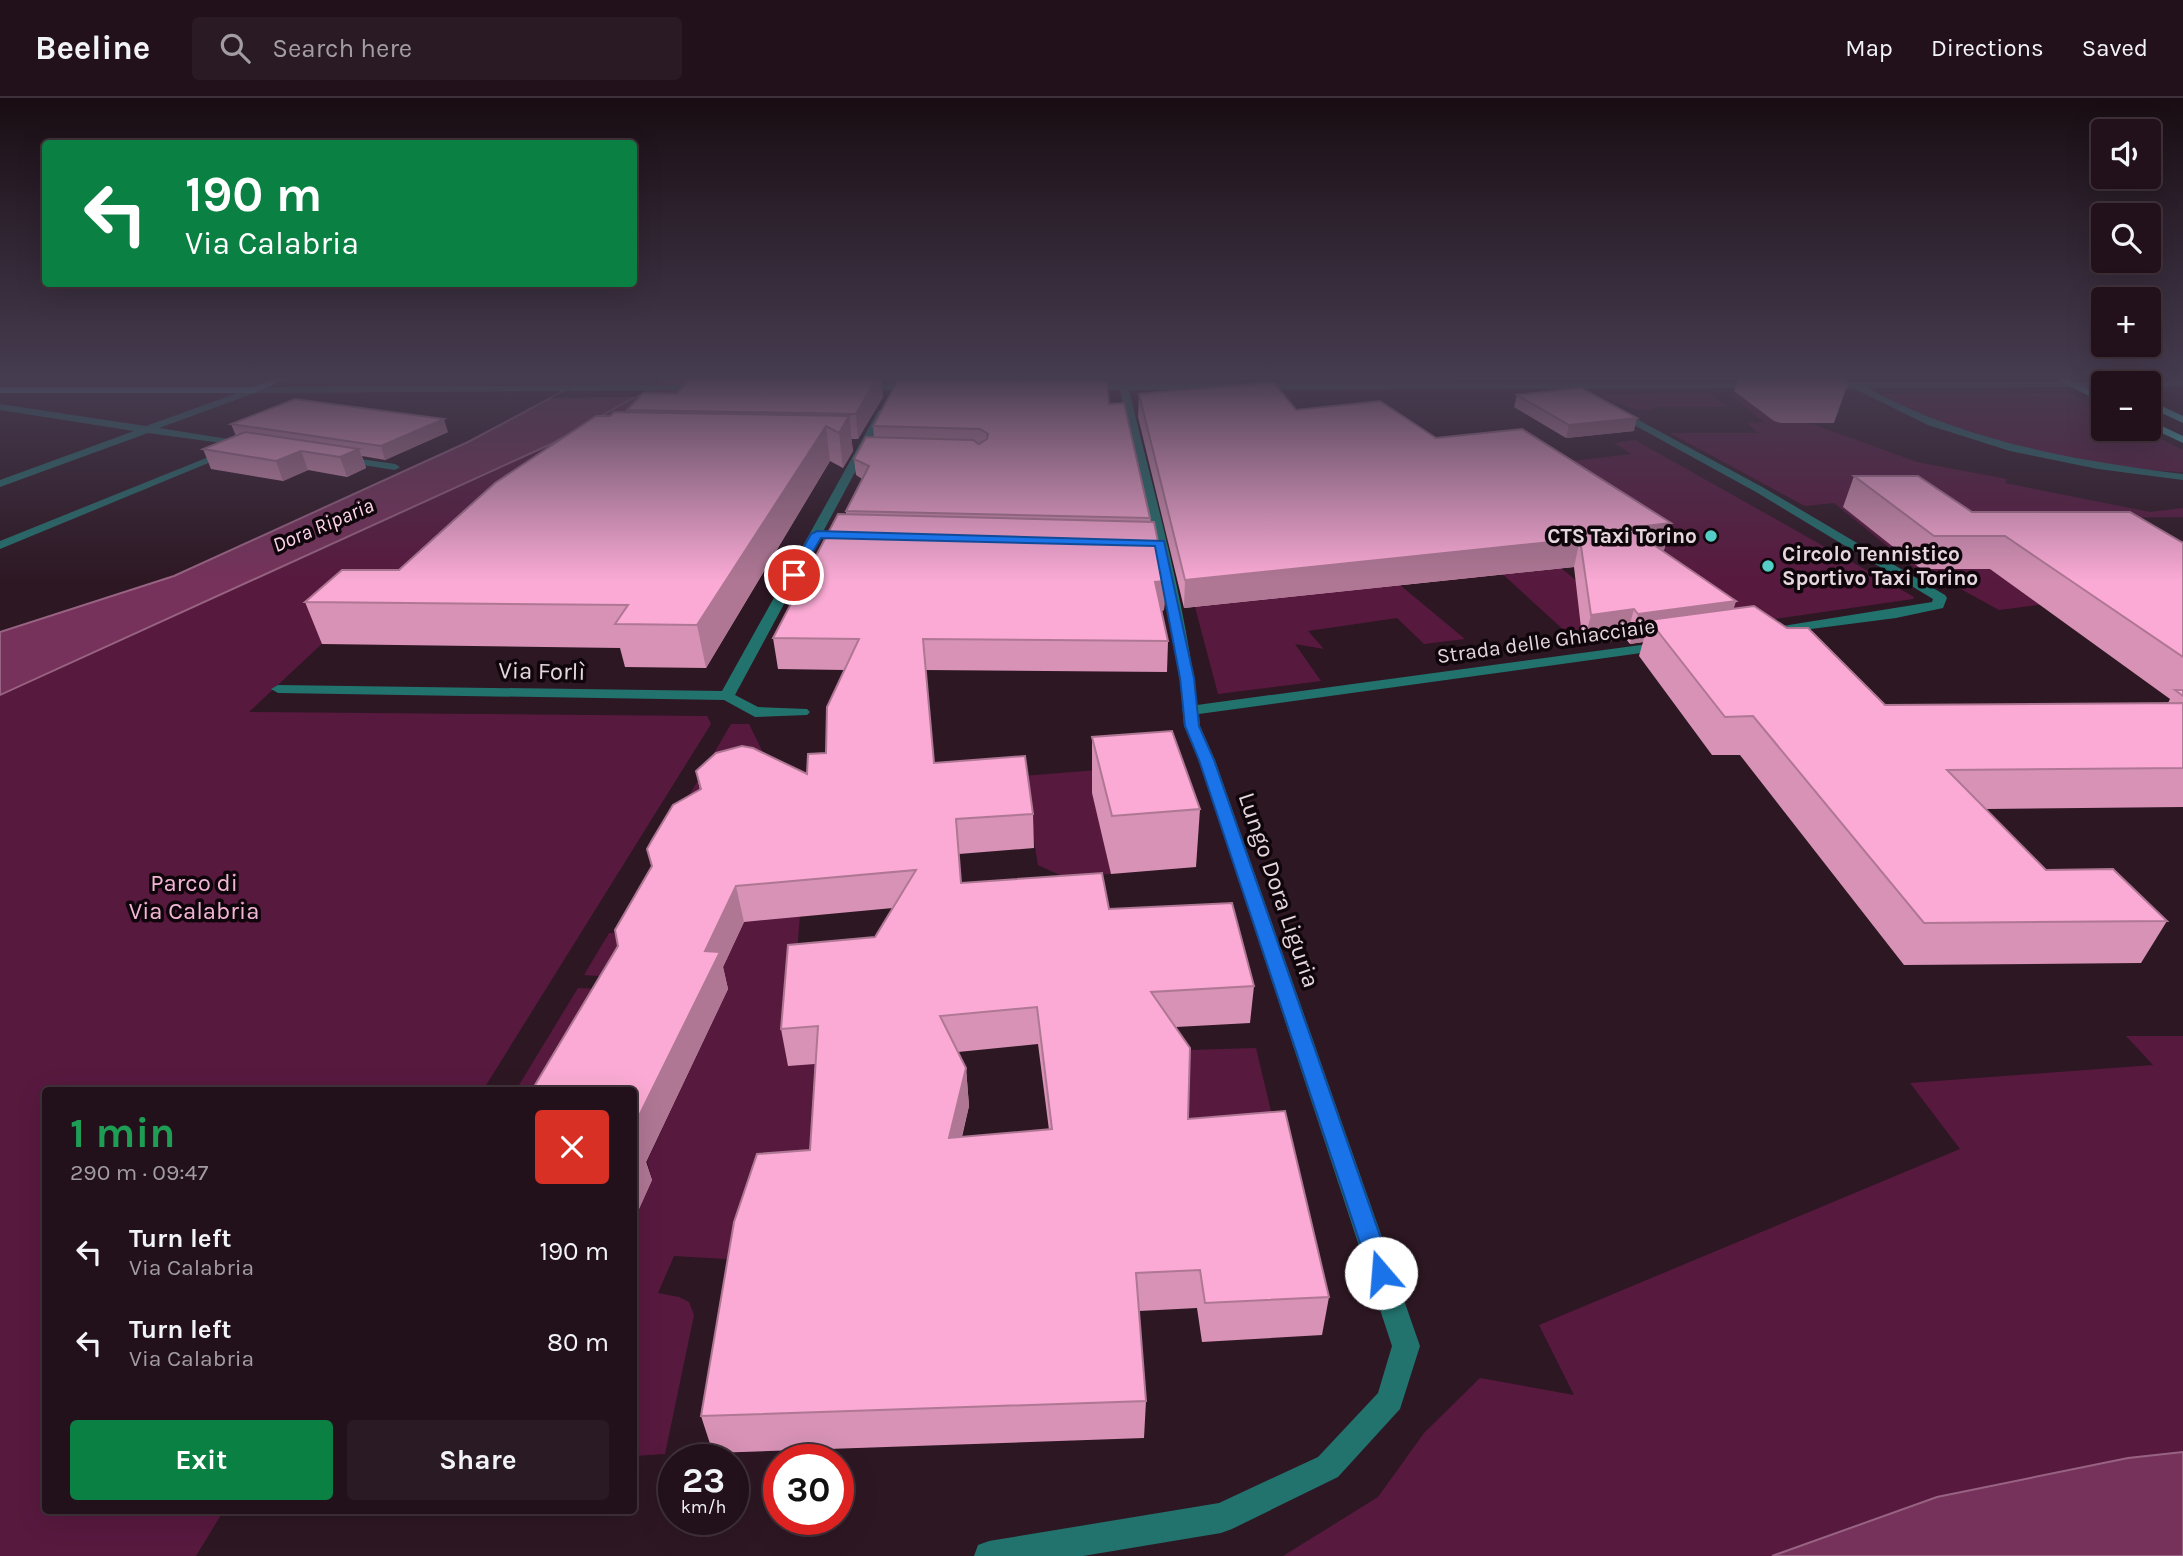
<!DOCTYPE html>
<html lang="en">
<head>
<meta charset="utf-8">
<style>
  body { margin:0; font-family:Karla,sans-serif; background:#2a1a23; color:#f1f3f6; height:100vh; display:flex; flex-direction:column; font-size:26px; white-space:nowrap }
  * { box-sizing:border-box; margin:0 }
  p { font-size:23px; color:#a29da2 }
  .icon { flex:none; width:38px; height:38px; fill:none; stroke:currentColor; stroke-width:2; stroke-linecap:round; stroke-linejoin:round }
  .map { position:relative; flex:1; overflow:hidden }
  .panel { position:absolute; left:42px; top:989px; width:595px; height:427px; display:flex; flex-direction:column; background:#22111a; border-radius:7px; box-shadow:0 7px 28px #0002,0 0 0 2px #3f3139 }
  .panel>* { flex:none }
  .guide { position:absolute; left:42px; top:42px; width:595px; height:147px; border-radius:7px; box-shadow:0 7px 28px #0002,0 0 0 2px #3f3139; background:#0b8043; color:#fff; overflow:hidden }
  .fabs { position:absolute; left:2091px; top:21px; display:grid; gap:14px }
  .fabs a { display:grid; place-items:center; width:70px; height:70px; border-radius:7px; background:#22111a; box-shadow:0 7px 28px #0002,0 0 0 2px #3f3139; font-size:35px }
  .speed { position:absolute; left:658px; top:1346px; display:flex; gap:14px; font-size:35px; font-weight:700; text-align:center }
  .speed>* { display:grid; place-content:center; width:91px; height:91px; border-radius:50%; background:#22111a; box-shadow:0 7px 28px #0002,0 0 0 2px #3f3139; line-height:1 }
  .speed small { font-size:18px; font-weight:400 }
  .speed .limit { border:10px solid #d22; background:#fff; color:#111 }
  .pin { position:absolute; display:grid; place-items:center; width:60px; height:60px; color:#fff; margin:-30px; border:4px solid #fff; border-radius:50%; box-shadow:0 2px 7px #0007 }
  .me { position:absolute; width:77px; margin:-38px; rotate:342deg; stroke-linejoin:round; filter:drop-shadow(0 0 5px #0008) }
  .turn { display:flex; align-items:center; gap:24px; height:147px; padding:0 28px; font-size:32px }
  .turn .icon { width:91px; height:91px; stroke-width:2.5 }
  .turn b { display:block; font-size:49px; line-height:60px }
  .round { display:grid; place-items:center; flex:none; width:74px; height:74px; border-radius:7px; background:#2a1a23 }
  .headline { display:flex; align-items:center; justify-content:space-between; height:119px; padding:0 28px }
  h1 { font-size:42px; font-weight:700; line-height:52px; color:#1e9e55 }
  .primary-button { display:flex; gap:14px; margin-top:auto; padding:14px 28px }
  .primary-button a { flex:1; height:80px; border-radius:7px; background:#0b8043; color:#fff; font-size:28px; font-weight:700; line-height:80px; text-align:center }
  .primary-button a+a { background:#2a1a23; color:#f1f3f6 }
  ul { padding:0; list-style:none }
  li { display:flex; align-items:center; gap:21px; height:91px; padding:0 28px }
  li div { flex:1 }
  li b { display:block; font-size:26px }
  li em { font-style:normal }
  header { display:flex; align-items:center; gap:42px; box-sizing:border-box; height:98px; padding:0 35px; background:#22111a; border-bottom:2px solid #3f3139 }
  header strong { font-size:33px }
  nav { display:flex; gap:38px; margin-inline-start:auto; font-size:24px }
  .search { width:490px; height:63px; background:#2a1a23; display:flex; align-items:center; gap:18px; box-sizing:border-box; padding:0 24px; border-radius:7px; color:#a29da2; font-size:26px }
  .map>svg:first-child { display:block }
  .green { fill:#58193f }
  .forest { fill:#753158 }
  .water { fill:#76325a; stroke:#986382; stroke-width:2 }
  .pier { fill:#2d1723 }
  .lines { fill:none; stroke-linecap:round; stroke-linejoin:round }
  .minor { fill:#22726e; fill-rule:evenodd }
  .major { fill:#39c1bb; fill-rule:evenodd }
  .wall { fill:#d792b6; fill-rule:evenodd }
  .shaded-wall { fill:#af7794 }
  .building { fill:#faaad4; stroke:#af7794; stroke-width:2; fill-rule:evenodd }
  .route { fill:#1a73e8; stroke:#114b97; stroke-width:2 }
  .poi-dot { fill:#54cdc7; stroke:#0f060b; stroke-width:2.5 }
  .labels { text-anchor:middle; stroke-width:7; stroke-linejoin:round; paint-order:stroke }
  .far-water-label { font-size:21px; font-style:italic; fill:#fed4e9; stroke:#0f060b }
  .far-poi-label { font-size:21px; font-weight:bold; fill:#e6d6de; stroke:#0f060b; text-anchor:end }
  .far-street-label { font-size:21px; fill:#e6d6de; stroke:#0f060b }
  .street-label { font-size:24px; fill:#e6d6de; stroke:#0f060b }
  .park-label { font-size:24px; fill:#f3b5d5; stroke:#0f060b }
</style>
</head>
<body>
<header>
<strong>Beeline</strong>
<div class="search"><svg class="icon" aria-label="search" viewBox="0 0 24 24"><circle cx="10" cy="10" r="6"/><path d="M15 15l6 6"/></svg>Search here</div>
<nav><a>Map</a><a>Directions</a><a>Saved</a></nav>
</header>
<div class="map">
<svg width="2183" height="1458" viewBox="0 0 2183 1458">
  <rect width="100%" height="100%" fill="#2d1723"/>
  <!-- green -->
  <g class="green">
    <path d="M2071 295 2103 312 2104 331H2141L2183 352V374C2090 370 1962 341 1882 296Z"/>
    <polygon points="1665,296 1711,296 1727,309 1653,309 1654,312 1637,312 1604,300 1604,297"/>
    <polygon points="1729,296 1738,296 1760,313 1807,324 1917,364 2007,381 2005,385 2150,414 2183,410 2183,419 2011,421 2045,506 1999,512 1928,473 1918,473 1834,405 1805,408 1670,335 1758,335 1747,325 1764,324"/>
    <polygon points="1635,342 1914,499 1913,501 1740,526 1536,367 1632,356 1614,345"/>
    <polygon points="549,347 590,351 373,498 249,614 707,618 711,626 483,992 46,992 46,1412 224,1412 196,1458 0,1458 0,597"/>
    <polygon points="1450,428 1532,447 1647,539 1580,547"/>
    <polygon points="1400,487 1465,541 1424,546 1397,520 1308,533 1324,551 1295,546 1321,583 1218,596 1195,509"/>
    <polygon points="731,626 749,626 778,685 800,817 788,967 857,963 819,1066 743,1162 674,1158 658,1195 679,1199 689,1204 694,1217 665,1356 634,1358 634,1122 652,1082 647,1063 728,891 721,873 751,809 667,767 649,766"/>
    <polygon points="1098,672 1093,695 1111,776 1064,779 1038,767 1023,678"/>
    <polygon points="609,835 642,836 627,880 584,877"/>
    <polygon points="578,890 624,892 568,992 516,992"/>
    <polygon points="2126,938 2183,938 2183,1354 2128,1360 1937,1399 1772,1458 1283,1458 1378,1399 1424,1335 1480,1280 1574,1297 1539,1227 1960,1051 1910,985 2153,967"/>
    <polygon points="1256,950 1273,1022 1172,1033 1156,953"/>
  </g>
  <!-- forest -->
  <polygon class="forest" points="672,278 716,278 570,349 549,347"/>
  <!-- water -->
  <g class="water">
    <polygon points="592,278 672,278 549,347 0,597 0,534 174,478 468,344"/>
    <polygon points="2183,1354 2183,1458 1772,1458 1937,1399 2128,1360"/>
  </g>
  <!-- pier -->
  <polygon class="pier" points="592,278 673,278 635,299 551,300"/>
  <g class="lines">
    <!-- minor -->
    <g class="minor">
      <polygon points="2183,282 2183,288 2149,289 2149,285 2145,285"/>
      <path d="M1855 284H2107L2104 285V289L1868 290C1966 344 2073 362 2183 376V382L2098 371 2010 353 1928 327 1855 291H1824L1819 288 1824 285Z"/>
      <path d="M1757 285 1762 288 1760 290 1129 292C1154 396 1185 501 1197 607L1663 544 1670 548 1663 552 1199 616 1200 628 1215 662 1420 1248 1400 1311 1338 1379 1232 1431 1221 1435 1083 1458H974L978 1447 989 1443 1219 1405 1318 1359 1378 1295 1392 1248 1199 662 1184 628 1180 580 1154 445 1120 292H1085L1080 289 1085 286Z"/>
      <polygon points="917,286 920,287 920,291 858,293 853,290 858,287"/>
      <polygon points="704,287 709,290 707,292 255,295 159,330 247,344 252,347 251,349 148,335 0,389 0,382 134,333 0,312 0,306 146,328 254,289"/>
      <polygon points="883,310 888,313 735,597 758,609 807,611 810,614 807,617 755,619 724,602 278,595 271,591 278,587 722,593 878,313"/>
      <polygon points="1614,312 1620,312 1764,390 1945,497 1947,500 1943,510 1896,520 1765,537 1763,534 1770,530 1932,504 1933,501 1756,394 1614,316"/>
      <polygon points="226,352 235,354 0,451 0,443"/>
      <polygon points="340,358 395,366 400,369 395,372 336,363 336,359"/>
    </g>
    <!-- major -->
    <g class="major">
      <polygon points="280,278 293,278 254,295 0,295 0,289 253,289"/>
      <polygon points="2051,278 2063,278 2104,299 2104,306"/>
      <polygon points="2089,278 2101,278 2112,285 2104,287"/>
      <polygon points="2149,302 2183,318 2183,325 2149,309"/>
      <polygon points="2149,322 2183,338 2183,345 2149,329"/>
    </g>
  </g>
  <!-- wall -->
  <g class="wall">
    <polygon points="1739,278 1837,278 1848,285 1834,325 1781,325 1774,323 1734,293"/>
    <polygon points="1139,296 1296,312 1436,340 1671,425 1664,452 1662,453 1736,503 1733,511 1885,607 2168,605 2170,601 1990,471 1921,471 1843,409 1854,378 1972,414 2183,445 2183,709 1985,711 2046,772 2167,823 2141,865 1904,867 1740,657 1712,657 1639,558 1643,544 1630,546 1626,541 1583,547 1574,469 1184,510 1138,319"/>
    <polygon points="1517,297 1634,333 1566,340 1514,309"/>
    <polygon points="883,299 858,341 851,341 853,353 843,370 830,363 706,570 625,569 620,550 322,546 305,504 399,472 610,318 627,314 627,312"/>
    <path d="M1109 306 1150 420 1166 483 1164 512 1162 513 1168 543 1167 574 925 572 934 665 1033 716 1034 750 959 756 961 785 1109 811 1254 888 1250 925 1176 929 1188 1021 1329 1199 1322 1237 1202 1244 1197 1210 1139 1213 1146 1303 1144 1340 713 1355 701 1318 810 1052 815 966 788 968 781 931 875 839 893 810 744 824 723 869 728 891 646 1064 652 1082 634 1122V992L618 848 652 769 647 751 700 692 696 673 807 676 826 655 844 572 778 571 773 540 846 416V413L862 381 856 377 854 361 874 340 873 328ZM1038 946 1049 1032 962 1039 969 1008 966 970 958 954Z"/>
    <polygon points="231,326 448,334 385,362 362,358 366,370 347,379 308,372 283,383 211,371 203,351 236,338"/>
    <polygon points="1092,639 1200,711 1196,769 1111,776 1092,695"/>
  </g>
  <!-- shaded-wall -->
  <g class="shaded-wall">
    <polygon points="878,278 881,278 883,299 858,341 856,316"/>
    <polygon points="849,318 853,353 843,370 839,335"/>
    <polygon points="1637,320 1634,333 1566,340 1569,327"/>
    <polygon points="444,321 448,334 385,362 381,348"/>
    <polygon points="826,328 830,363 706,570 697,527"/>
    <polygon points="359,351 366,370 347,379 340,359"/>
    <polygon points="301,353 308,372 283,383 276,363"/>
    <polygon points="1671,425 1664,452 1622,458 1629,430"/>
    <polygon points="1580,441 1574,469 1184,510 1185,482"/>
    <polygon points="1166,483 1164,512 1154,514 1155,484"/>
    <polygon points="1736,503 1727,532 1649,522 1643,544 1630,546 1638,516"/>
    <polygon points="1634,511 1626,541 1583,547 1591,517"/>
    <polygon points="736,788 744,824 723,869 728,891 646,1064 652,1082 634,1122 634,1028 705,853"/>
    <polygon points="966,970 969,1008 952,1078 949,1040"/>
  </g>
  <!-- building -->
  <g class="building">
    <polygon points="692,278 878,278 856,316 627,312 643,295 677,296"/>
    <polygon points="1778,278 1837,278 1848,285 1793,285 1786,284"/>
    <polygon points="897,284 1107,284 1109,306 1124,305 1150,420 846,413 869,368 854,361 866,339 973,342 979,346 987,341 988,336 980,331 873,328"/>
    <polygon points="1273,284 1296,312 1380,303 1436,340 1522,331 1671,425 1629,430 1736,503 1638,516 1634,511 1591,517 1580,441 1185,482 1139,296"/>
    <polygon points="1581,290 1637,320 1569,327 1517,297"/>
    <polygon points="295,301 444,321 381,348 231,326"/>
    <polygon points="614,314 849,318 839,335 826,328 697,527 615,526 628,507 305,504 342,472 399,472 495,385 596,318 610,318"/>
    <polygon points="245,334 359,351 340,359 301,353 276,363 203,351"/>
    <polygon points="1854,378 1918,378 1972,414 2130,414 2183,445 2183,559 2005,438 1934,438"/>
    <path d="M838 416 1154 424 1166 483 1155 484 1168 543 923 541 934 665 1025 658 1033 716 956 721 961 785 1102 775 1109 811 1232 805 1254 888 1151 894 1190 950 1188 1021 1285 1013 1329 1199 1205 1205 1200 1172 1136 1175 1146 1303 701 1318 734 1124 757 1056 810 1052 818 928 781 931 788 847 875 839 916 772 736 788 705 853 720 854 634 1028V992H532L618 848 615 832 652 768 647 751 652 742 673 707 701 691 696 673 716 655 742 648 753 650 807 676 808 656 826 655 827 609 859 541 773 540ZM1037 909 1052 1031 949 1040 966 970 940 918Z"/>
    <polygon points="1754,508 1787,530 1808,530 1885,607 2183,605 2183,670 1947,672 2046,772 2113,771 2167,823 1924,825 1753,618 1725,619 1649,522"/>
    <polygon points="2175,592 2183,592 2183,598"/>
    <polygon points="1172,633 1200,711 1112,718 1092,639"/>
    <polygon points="634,1043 640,1044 634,1058"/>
  </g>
  <!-- sky -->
  <linearGradient id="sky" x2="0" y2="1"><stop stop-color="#190d13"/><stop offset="0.58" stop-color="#463c50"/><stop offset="1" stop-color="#463c50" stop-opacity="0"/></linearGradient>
  <rect width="2183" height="483" fill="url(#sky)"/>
  <!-- route -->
  <polygon class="route" points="817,433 1164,443 1194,580 1199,628 1214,662 1393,1175 1390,1183 1381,1186 1373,1183 1370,1175 1199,662 1185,628 1180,580 1155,448 821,440 798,479 790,479 788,477 811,436"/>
  <!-- markers -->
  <g class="poi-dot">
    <circle cx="1711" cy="438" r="7"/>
    <circle cx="1768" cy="468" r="7"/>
  </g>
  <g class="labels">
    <!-- far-water labels -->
    <g class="far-water-label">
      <text transform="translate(323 427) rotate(-23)" y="7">Dora Riparia</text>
    </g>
    <!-- far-poi labels -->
    <g class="far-poi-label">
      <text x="1697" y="445">CTS Taxi Torino</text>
      <text x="1782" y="463" text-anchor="start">Circolo Tennistico<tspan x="1782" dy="24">Sportivo Taxi Torino</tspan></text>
    </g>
    <!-- far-street labels -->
    <g class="far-street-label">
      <text transform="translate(1546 543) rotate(-8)" y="7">Strada delle Ghiacciaie</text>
    </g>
    <!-- street labels -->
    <g class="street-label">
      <text transform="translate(542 573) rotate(1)" y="8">Via Forlì</text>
      <text transform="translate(1279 792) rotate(71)" y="8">Lungo Dora Liguria</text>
    </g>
    <!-- park labels -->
    <g class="park-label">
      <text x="194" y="793">Parco di<tspan x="194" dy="28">Via Calabria</tspan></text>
    </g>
  </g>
</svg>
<div class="fabs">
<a><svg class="icon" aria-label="sound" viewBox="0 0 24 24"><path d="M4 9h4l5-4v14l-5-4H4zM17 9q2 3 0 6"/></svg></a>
<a><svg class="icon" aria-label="search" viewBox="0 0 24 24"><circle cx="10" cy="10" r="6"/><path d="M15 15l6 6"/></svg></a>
<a>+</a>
<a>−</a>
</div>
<div class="speed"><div>23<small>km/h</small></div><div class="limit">30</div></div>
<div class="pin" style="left:794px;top:477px;background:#d93025"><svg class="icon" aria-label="arrive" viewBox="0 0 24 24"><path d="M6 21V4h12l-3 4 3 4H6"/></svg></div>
<svg class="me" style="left:1381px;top:1175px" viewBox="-20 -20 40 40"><circle r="19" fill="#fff"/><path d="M0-13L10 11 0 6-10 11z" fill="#1a73e8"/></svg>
<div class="guide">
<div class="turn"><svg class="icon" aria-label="left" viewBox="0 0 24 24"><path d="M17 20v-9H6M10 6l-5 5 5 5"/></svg><div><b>190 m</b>Via Calabria</div></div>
</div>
<section class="panel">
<div class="headline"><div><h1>1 min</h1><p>290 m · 09:47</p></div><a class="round" style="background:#d93025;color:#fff"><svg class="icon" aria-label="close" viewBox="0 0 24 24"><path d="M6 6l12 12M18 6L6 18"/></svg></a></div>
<ul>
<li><svg class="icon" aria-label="left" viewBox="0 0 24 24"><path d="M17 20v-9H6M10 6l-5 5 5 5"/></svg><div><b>Turn left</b><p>Via Calabria</p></div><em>190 m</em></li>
<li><svg class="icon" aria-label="left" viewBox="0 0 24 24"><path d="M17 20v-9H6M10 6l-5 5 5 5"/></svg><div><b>Turn left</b><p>Via Calabria</p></div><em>80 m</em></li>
</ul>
<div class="primary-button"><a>Exit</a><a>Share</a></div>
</section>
</div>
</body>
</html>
